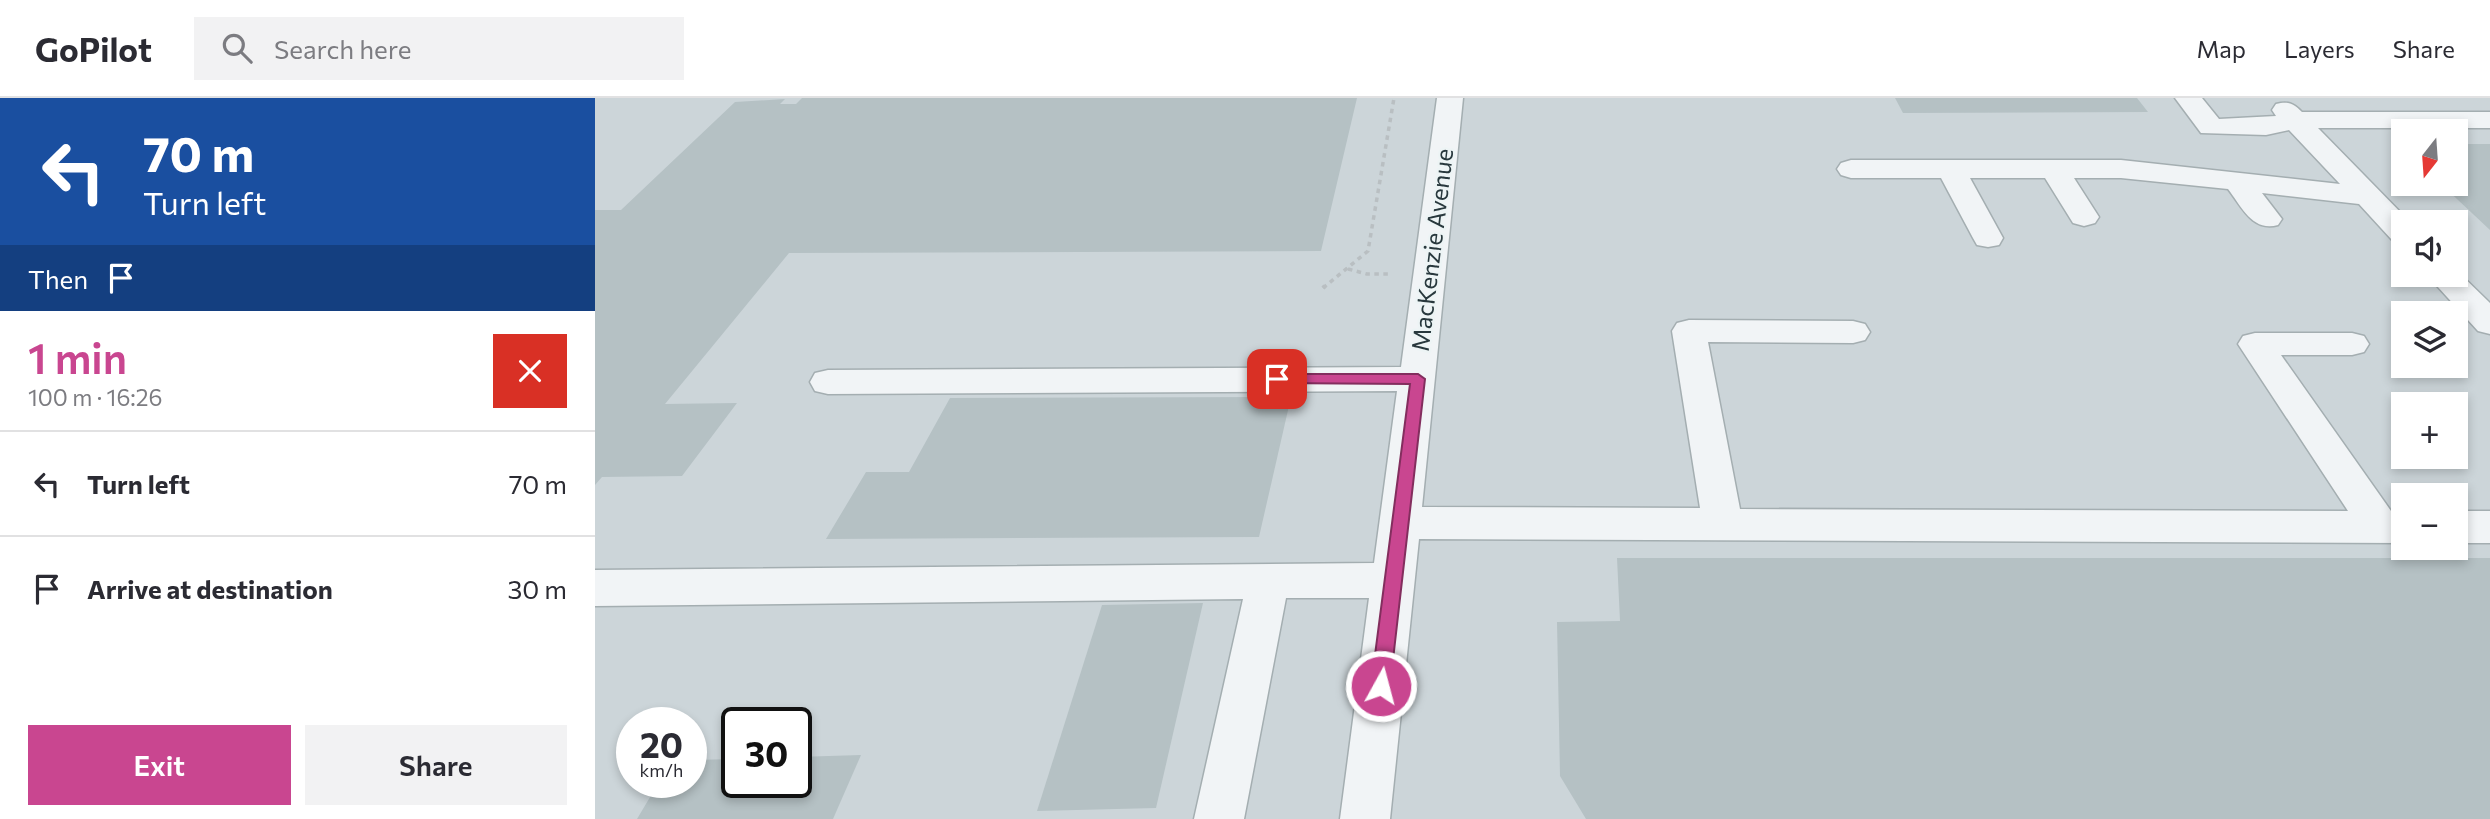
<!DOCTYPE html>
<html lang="en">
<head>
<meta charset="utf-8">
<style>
  body { margin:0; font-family:Commissioner,sans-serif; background:#f2f2f3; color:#2b2b33; height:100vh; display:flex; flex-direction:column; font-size:26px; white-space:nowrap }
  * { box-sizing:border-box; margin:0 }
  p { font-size:23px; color:#7c7c81 }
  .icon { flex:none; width:38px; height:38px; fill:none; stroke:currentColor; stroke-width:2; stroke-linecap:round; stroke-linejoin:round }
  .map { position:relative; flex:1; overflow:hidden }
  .drawer { display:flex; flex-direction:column; background:#fff; width:595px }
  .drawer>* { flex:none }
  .guide { background:#1a4fa0; color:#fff; overflow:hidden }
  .needle { width:46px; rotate:197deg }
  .fabs { position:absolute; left:1796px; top:21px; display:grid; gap:14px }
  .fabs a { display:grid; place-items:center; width:77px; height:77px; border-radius:0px; background:#fff; box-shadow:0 4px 10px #0003; font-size:35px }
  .speed { position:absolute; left:21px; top:609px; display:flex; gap:14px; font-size:35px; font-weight:700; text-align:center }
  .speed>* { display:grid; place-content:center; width:91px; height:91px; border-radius:50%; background:#fff; box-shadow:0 4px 10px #0003; line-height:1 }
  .speed small { font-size:18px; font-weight:400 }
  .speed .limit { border:4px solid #111; border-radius:10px; background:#fff; color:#111 }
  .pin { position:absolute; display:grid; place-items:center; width:60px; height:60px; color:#fff; margin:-30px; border-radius:14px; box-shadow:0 4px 10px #0006 }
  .me { position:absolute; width:77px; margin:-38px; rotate:7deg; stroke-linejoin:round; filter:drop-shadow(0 0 5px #0008) }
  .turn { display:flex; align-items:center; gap:24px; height:147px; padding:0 28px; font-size:32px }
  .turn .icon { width:91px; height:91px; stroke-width:2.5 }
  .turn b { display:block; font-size:49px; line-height:60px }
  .then { display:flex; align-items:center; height:66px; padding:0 28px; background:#0003; gap:14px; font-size:26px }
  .round { display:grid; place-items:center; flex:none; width:74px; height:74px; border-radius:0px; background:#f2f2f3 }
  .summary { display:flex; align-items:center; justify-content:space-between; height:119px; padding:0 28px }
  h1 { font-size:42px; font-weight:600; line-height:52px; color:#c94690 }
  .primary-button { display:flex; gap:14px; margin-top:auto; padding:14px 28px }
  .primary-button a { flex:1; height:80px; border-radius:0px; background:#c94690; color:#fff; font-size:28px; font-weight:600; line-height:80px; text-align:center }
  .primary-button a+a { background:#f2f2f3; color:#2b2b33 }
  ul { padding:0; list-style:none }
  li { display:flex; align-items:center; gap:21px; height:105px; padding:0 28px; border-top:2px solid #e1e1e2 }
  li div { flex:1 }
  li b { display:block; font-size:26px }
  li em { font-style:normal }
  header { display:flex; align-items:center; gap:42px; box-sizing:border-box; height:98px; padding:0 35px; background:#fff; border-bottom:2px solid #e1e1e2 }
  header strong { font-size:33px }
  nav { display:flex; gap:38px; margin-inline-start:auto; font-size:24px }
  .search { width:490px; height:63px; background:#f2f2f3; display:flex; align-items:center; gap:18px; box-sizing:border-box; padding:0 24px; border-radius:0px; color:#7c7c81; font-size:26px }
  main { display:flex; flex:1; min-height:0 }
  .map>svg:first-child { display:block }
  .built { fill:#ccd5d9; fill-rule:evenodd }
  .building { fill:#b5c1c4 }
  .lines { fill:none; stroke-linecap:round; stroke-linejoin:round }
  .minor-casing { stroke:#a4aeb1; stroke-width:3 }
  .path-far1 { stroke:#b9bfc2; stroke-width:3.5; stroke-dasharray:4.5 4.5; stroke-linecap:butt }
  .path { stroke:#b9bfc2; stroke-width:4.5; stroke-dasharray:5 5; stroke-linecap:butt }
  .minor { fill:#f1f4f6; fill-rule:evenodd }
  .route { fill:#c94690; stroke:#832e5e; stroke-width:2 }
  .labels { text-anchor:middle; stroke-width:5; stroke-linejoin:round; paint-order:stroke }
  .street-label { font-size:24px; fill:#28383d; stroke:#edf4f5 }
</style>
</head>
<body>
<header>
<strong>GoPilot</strong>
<div class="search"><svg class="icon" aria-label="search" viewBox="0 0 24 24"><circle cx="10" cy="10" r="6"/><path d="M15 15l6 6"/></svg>Search here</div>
<nav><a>Map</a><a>Layers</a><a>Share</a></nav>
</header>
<main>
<section class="drawer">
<div class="guide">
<div class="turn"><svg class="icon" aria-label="left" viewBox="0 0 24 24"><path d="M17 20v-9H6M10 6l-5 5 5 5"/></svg><div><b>70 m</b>Turn left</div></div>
<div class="then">Then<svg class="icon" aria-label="arrive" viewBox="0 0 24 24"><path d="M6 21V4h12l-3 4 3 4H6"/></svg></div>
</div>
<div class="summary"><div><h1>1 min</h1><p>100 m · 16:26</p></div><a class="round" style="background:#d93025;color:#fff"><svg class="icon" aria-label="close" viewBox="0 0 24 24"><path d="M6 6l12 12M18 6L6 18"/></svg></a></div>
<ul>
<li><svg class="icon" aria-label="left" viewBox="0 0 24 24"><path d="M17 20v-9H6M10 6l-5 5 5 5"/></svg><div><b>Turn left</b></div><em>70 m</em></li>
<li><svg class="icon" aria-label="arrive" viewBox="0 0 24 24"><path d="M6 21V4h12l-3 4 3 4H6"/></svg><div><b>Arrive at destination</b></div><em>30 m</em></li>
</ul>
<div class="primary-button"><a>Exit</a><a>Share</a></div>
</section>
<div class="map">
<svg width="1895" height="721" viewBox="0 0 1895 721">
  <rect width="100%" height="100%" fill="#dee5e7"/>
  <!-- built -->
  <path class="built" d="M0 0H1895V721H0ZM1808 33H1860V86H1808ZM1808 124H1860V177H1808ZM1808 215H1860V268H1808ZM1808 306H1860V359H1808ZM1808 397H1860V450H1808ZM37 625H96V684H37ZM142 625H201V684H142Z"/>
  <!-- building -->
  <g class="building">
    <polygon points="207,0 762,0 726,153 194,155 70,306 142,305 87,378 7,379 0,387 0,112 26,112 140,4 190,1 185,6 201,6"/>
    <polygon points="1300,0 1542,0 1553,14 1308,15"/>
    <polygon points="1860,46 1895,46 1895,132 1846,86 1860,86"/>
    <polygon points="696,299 664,439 231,441 271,374 314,374 355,300"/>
    <polygon points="1022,460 1895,460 1895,721 991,721 965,678 962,524 1025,523"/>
    <polygon points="608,505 561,710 442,713 507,507"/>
    <polygon points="266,657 238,721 42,721 64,684 96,684 96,662 142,661 142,684 201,684 201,659"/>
  </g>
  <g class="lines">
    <!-- minor casing -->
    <g class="minor-casing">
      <g id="minor">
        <polygon points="842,0 868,0 827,409 1105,410 1077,233 1082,225 1094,222 1258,223 1270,226 1275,234 1270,242 1258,245 1113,244 1145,411 1753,413 1643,246 1648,238 1660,235 1757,235 1769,238 1774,246 1769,254 1757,257 1686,257 1796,413 1808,413 1808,445 824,441 795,721 745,721 774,500 691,500 649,721 599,721 648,501 0,508 0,472 779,465 802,293 233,296 220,293 215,284 220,275 233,272 806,269"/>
        <path d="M1580 0H1607L1624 21 1681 18 1677 12 1681 6C1693 3 1698 5 1707 14H1895V30H1723L1815 124H1808V144L1797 142 1764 106 1667 95 1687 121 1683 127C1657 134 1647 109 1633 91L1526 80H1479L1504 119 1500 125 1489 128 1478 125 1450 80H1375L1408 140 1404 147 1393 149 1382 147 1378 140 1346 80H1256L1246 77 1242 71 1246 65 1256 62H1526L1745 86 1694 32 1671 37 1606 35Z"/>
        <polygon points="1860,171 1895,205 1895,236 1883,233 1832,177 1860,177"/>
        <rect x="1860" y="413" width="35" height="32"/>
      </g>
    </g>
    <!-- path-far1 -->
    <g class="path-far1">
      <polyline points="753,171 772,176 793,176"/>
      <polyline points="728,190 773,153 799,0"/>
    </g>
    <!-- path -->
    <polyline class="path" points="728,190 730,188"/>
    <!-- minor -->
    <use href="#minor" class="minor"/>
  </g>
  <!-- route -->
  <polygon class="route" points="682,276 823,276 830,281 795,588 792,594 786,596 779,594 776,588 815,286 677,285 675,281 677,278"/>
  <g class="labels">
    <!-- street labels -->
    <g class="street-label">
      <text transform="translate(838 152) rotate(-83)" y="8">MacKenzie Avenue</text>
    </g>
  </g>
</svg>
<div class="fabs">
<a><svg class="needle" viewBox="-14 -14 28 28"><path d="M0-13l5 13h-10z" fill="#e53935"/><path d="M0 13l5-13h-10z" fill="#7c7c81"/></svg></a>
<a><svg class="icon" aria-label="sound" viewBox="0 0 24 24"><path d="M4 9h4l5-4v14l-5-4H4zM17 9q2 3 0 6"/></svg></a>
<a><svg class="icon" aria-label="layers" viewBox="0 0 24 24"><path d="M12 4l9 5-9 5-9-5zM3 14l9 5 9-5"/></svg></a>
<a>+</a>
<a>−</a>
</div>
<div class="speed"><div>20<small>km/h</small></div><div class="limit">30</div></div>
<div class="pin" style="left:682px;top:281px;background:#d93025"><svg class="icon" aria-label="arrive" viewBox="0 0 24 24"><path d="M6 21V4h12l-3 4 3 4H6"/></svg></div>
<svg class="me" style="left:786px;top:588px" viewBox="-20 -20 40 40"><circle r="17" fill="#c94690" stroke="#fff" stroke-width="3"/><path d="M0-11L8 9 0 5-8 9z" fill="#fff"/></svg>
</div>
</main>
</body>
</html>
